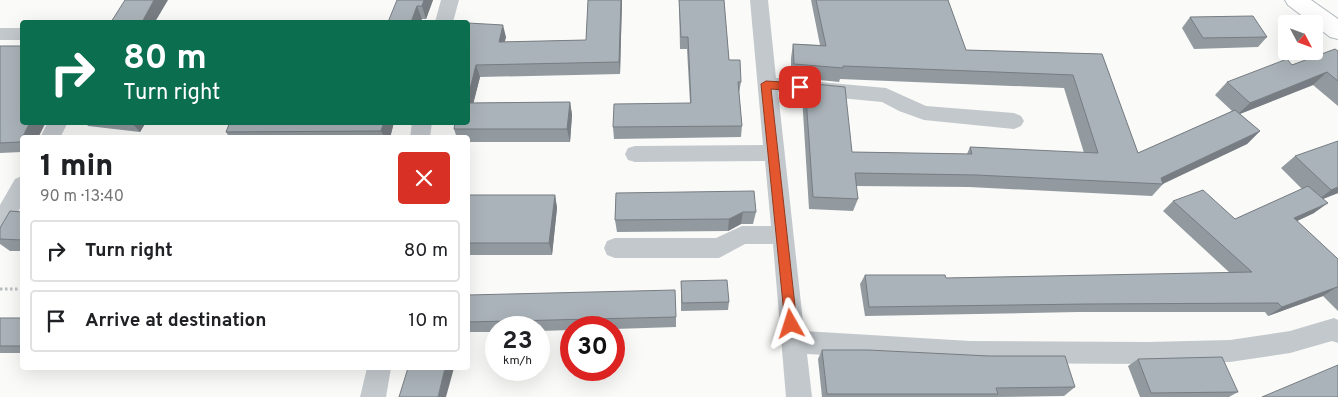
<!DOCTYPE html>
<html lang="en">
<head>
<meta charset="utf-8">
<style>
  body { margin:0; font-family:Overpass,sans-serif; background:#f2f2f2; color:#202124; height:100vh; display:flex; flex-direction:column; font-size:19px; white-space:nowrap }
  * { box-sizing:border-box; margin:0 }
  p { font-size:16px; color:#757577 }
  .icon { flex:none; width:28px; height:28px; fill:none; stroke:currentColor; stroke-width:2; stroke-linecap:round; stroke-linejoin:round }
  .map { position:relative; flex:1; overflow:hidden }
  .side { position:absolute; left:20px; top:135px; width:450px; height:235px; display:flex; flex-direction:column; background:#fff; border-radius:5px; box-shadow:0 5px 20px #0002 }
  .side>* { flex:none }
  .guide { position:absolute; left:20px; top:20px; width:450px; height:105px; border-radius:5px; box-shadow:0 5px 20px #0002; background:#0b6e4f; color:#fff; overflow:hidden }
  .needle { width:32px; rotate:131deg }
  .fabs { position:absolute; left:1278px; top:15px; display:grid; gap:10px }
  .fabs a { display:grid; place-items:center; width:45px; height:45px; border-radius:5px; background:#fff; box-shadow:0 5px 20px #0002; font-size:25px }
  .speed { position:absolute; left:485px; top:316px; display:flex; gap:10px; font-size:25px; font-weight:700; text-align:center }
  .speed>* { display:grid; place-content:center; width:65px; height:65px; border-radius:50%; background:#fff; box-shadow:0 5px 20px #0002; line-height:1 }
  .speed small { font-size:12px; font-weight:400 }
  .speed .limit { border:8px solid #d22; background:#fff; color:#111 }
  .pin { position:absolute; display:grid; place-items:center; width:42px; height:42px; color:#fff; margin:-21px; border-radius:10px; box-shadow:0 2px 8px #0006 }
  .me { position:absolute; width:55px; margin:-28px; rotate:354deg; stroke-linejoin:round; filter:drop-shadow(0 0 4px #0008) }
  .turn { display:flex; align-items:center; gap:18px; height:105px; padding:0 20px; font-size:22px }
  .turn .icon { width:65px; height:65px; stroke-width:2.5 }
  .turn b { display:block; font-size:35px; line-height:42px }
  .round { display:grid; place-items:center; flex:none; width:52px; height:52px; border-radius:5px; background:#f2f2f2 }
  .headline { display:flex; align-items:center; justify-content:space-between; height:85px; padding:0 20px }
  h1 { font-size:30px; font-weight:800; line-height:38px }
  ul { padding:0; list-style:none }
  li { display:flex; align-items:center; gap:15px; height:62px; margin:0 10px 8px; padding:0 10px; border:2px solid #e0e0e0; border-radius:5px }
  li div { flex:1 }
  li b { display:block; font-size:19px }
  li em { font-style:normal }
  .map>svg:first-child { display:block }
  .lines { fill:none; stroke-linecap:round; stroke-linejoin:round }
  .secondary-casing { stroke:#b3babf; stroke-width:2 }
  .path { stroke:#bbbfc2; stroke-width:3; stroke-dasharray:2.5 2.5; stroke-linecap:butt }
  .street { fill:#c3c8cc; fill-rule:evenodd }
  .secondary { fill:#fff; fill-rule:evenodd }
  .wall { fill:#929a9f }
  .shaded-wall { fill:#777d82 }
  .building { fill:#aab3b9; stroke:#777d82 }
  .route { fill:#e4572e; stroke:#94391e }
</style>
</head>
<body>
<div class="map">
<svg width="1338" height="397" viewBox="0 0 1338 397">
  <rect width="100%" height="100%" fill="#fafaf8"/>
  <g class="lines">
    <!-- secondary casing -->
    <g class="secondary-casing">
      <polygon id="secondary" points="1285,0 1311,0 1338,19 1338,39 1330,37 1288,5"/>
    </g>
    <!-- path -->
    <polyline class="path" points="0,289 22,289"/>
    <!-- street -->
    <g class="street">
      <polygon points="441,0 459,0 453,22 435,22"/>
      <polygon points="750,0 768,0 776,78 886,88 926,106 1014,113 1021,116 1024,121 1021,126 1014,129 924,120 899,111 882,102 778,92 804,331 970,341 1148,342 1230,340 1290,331 1334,318 1338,320 1338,343 1332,341 1290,353 1230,362 1148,364 970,363 807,354 812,397 786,397 773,244 745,244 719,258 615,258 607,255 604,248 607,241 615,238 716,238 742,226 771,226 765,161 635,162 628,160 625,154 628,148 635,146 763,145"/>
      <rect x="0" y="28" width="22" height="12"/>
      <polygon points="48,122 68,122 60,138 40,138"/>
      <polygon points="412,122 432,122 430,138 410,138"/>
      <polygon points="22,176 22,204 8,233 0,235 0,205 15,179"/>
      <polygon points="367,368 391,368 386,397 360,397"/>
    </g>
    <!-- secondary -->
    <use href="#secondary" class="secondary"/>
  </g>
  <!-- wall -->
  <g class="wall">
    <polygon points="397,0 433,0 426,19 422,19"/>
    <polygon points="588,0 622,0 620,74 480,77 473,103 570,102 572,115 570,142 468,142 468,138 457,138 454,129 468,122 468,23 506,37 504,42 586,40"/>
    <polygon points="679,0 724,0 729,60 741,82 739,93 742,126 741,137 614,139 613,127 690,103 687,49 680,49"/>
    <polygon points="811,0 948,0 966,50 1102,54 1138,153 1232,111 1215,95 1227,82 1292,65 1338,51 1338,106 1313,85 1240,114 1260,131 1247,144 1163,184 1152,196 969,187 856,186 858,199 853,211 809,209 802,96 805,83 852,152 967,154 970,147 1084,153 1064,88 840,79 839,82 791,77 791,58 793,44 820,45"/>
    <polygon points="1190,17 1267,37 1258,47 1194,49 1182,28"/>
    <polygon points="0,46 22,138 22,152 0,153"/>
    <polygon points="85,122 146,122 140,132 88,126"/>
    <polygon points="230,122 394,122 390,138 230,138 226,132"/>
    <polygon points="1295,156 1338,193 1323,199 1314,213 1297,221 1338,259 1338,311 1323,296 1268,316 1265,312 1078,312 865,316 860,284 865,275 946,278 1230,273 1163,211 1173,201 1235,219 1302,189 1281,168"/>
    <polygon points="616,193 756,212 753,224 741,224 728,231 617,232 615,220"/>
    <polygon points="468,195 555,195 557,208 552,255 468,255"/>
    <polygon points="22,212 22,251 10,251 0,244 0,228"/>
    <polygon points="681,281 729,302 728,310 681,311"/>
    <polygon points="468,295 676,317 676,327 614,329 614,328 571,328 571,330 539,331 539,328 496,328 496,332 468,332"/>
    <rect x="0" y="318" width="22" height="35"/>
    <polygon points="822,350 1075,387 1064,396 994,397 822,397 818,359"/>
    <polygon points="1138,359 1158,359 1238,392 1229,397 1140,397 1128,366"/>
  </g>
  <!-- shaded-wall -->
  <g class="shaded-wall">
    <polygon points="154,0 168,0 155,22 142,22"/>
    <polygon points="424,0 433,0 426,19 422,6"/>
    <polygon points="621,0 622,0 620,74 619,62"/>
    <polygon points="417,6 422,19 421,22 411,22"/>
    <polygon points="503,25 506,37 502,54 499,42"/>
    <polygon points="476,65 480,77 472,109 468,98"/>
    <polygon points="1327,72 1313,85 1237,115 1250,103"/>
    <polygon points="570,102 572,115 570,142 567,129"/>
    <polygon points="30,122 46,122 38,138 22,138 22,145 20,142"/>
    <polygon points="131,122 146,122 140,132"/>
    <polygon points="384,122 394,122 390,138 385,138 381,131"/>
    <polygon points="1260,131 1247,144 1162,184 1161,178"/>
    <polygon points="1338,187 1338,193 1315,202 1331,190"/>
    <polygon points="555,195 557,208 552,255 549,243"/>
    <polygon points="1328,203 1314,213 1282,228 1294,218"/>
    <polygon points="743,212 741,224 728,231 729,219"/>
    <polygon points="1337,287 1323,296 1268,316 1282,307"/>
    <polygon points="445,368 454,368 446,397 438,397"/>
  </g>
  <!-- building -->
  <g class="building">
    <polygon points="125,0 154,0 142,22 111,22"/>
    <polygon points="397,0 424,0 422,6 417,6 411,22 388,22"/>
    <polygon points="588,0 621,0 619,62 476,65 468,97 468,23 503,25 499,42 586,40"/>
    <polygon points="679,0 724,0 729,60 740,60 741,82 738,82 742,126 613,127 614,104 691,103 688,37 681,37"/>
    <polygon points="816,0 948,0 966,50 1102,54 1138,153 1235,110 1260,131 1161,178 1163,184 976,175 855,173 858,199 813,197 805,83 845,87 852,152 972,154 970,147 1098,153 1073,75 843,66 843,68 794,64 793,44 826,46"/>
    <polygon points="1253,16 1267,37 1203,38 1190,17"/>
    <polygon points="0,46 22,46 22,122 30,122 20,142 0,143"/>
    <polygon points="1335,49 1338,51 1338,81 1327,72 1250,103 1227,82 1287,59 1292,65"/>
    <polygon points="570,102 567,129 454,129 455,122 468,122 468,103"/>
    <polygon points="230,122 384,122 381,131 226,132"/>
    <polygon points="1338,141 1338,187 1331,190 1295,156"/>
    <polygon points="1308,186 1328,203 1294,218 1338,259 1338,287 1337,287 1282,307 1278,303 1087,304 869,307 865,275 945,275 946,278 1252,272 1173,201 1203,190 1235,219"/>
    <polygon points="754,191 756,212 743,212 729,219 615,220 616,193"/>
    <polygon points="468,195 555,195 549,243 468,243"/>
    <polygon points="10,211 22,212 22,240 0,239 0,228"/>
    <polygon points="727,280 729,302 682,303 681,281"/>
    <polygon points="675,290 676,317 468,322 468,295"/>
    <rect x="0" y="318" width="22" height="28"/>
    <polygon points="822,350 868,350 989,356 1065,356 1075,387 996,388 998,394 827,394"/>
    <polygon points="1222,357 1238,392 1151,393 1138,359"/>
    <polygon points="1338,365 1338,397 1262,397"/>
    <polygon points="408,368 445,368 438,397 399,397"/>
  </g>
  <!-- route -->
  <polygon class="route" points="766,81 800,83 805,87 800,91 771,89 797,324 796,328 791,330 787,328 785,324 761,84"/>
</svg>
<div class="fabs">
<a><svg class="needle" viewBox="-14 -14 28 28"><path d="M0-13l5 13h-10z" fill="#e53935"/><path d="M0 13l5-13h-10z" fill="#757577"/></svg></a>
</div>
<div class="speed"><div>23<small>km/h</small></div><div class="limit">30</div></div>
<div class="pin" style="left:800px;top:87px;background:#d93025"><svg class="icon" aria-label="arrive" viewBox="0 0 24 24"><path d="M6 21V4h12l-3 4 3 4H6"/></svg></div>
<svg class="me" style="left:791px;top:324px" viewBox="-20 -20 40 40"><path d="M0-17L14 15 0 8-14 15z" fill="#e4572e" stroke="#fff" stroke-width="4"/></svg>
<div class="guide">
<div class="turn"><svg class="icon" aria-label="right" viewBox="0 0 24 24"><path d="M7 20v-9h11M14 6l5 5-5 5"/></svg><div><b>80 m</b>Turn right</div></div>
</div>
<section class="side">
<div class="headline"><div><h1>1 min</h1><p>90 m · 13:40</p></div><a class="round" style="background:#d93025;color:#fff"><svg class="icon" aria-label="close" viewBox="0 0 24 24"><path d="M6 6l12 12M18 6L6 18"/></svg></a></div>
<ul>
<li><svg class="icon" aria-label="right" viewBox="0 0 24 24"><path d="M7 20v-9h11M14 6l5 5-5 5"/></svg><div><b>Turn right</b></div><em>80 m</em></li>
<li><svg class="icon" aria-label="arrive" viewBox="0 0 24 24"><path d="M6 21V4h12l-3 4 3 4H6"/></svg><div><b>Arrive at destination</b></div><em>10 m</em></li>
</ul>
</section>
</div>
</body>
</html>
